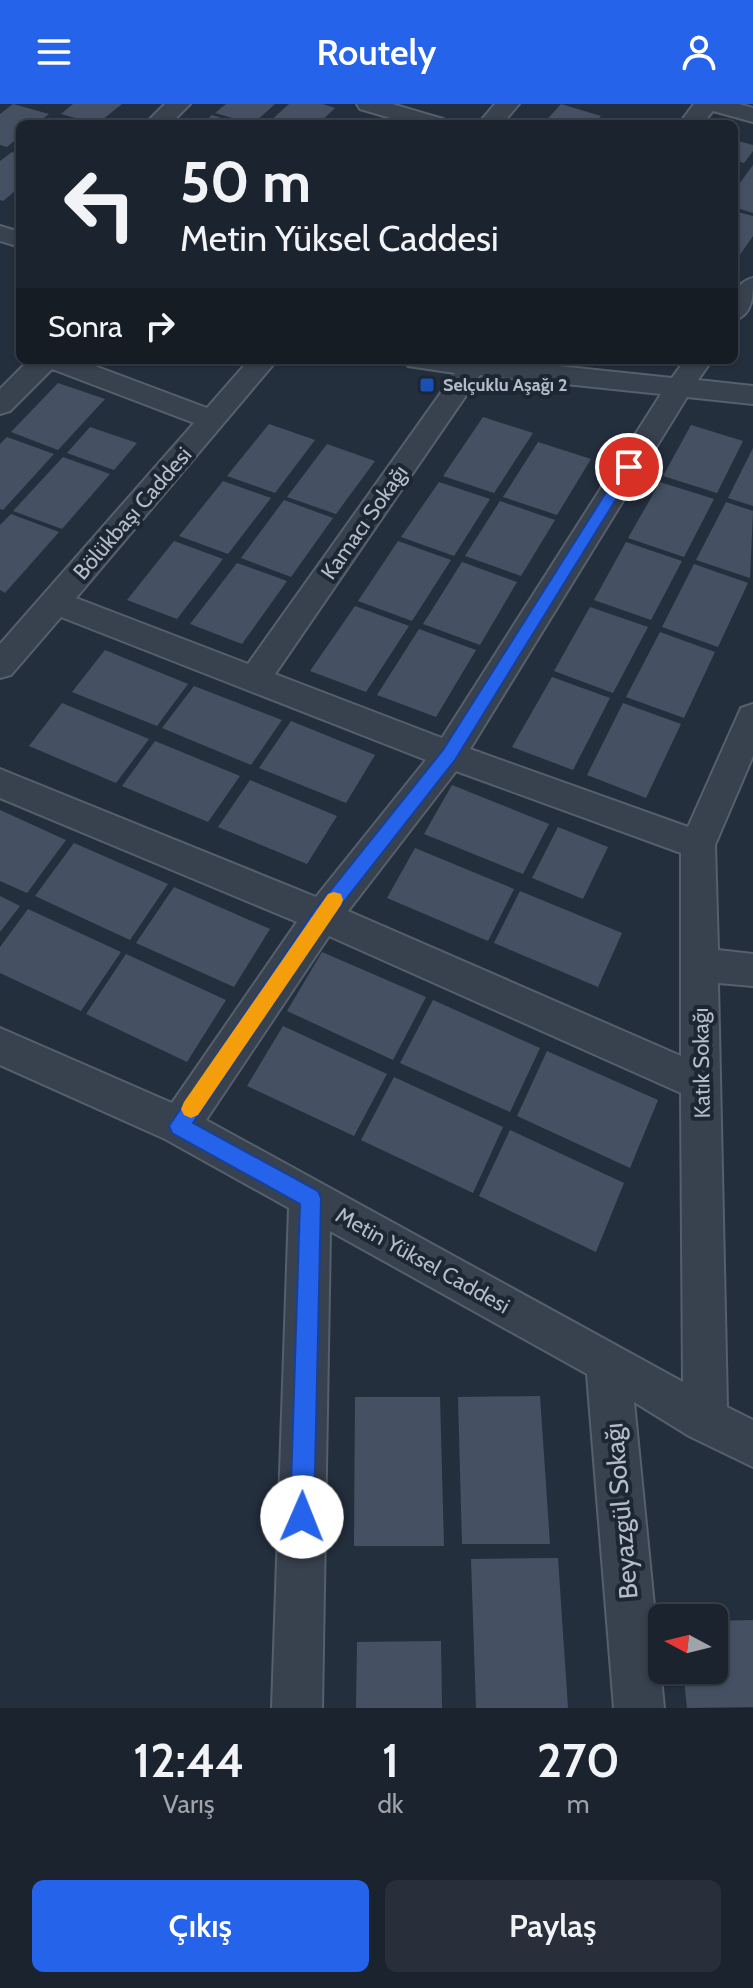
<!DOCTYPE html>
<html lang="tr">
<head>
<meta charset="utf-8">
<style>
  body { margin:0; font-family:Cabin,sans-serif; background:#282f3a; color:#f1f3f6; height:100vh; display:flex; flex-direction:column; font-size:30px; white-space:nowrap }
  * { box-sizing:border-box; margin:0 }
  p { font-size:26px; color:#a0a4aa }
  .icon { flex:none; width:44px; height:44px; fill:none; stroke:currentColor; stroke-width:2; stroke-linecap:round; stroke-linejoin:round }
  .map { position:relative; height:1604px; overflow:hidden }
  .panel { display:flex; flex-direction:column; background:#1b232e; flex:1 }
  .panel>* { flex:none }
  .guide { position:absolute; left:16px; top:16px; width:722px; height:244px; border-radius:12px; box-shadow:0 2px 6px #0004,0 0 0 2px #39404a; background:#1b232e; color:#f1f3f6; overflow:hidden }
  .needle { width:52px; rotate:277deg }
  .tools { position:absolute; left:648px; top:1500px; display:grid; gap:16px }
  .tools a { display:grid; place-items:center; width:80px; height:80px; border-radius:12px; background:#1b232e; box-shadow:0 2px 6px #0004,0 0 0 2px #39404a; font-size:40px }
  .pin { position:absolute; display:grid; place-items:center; width:68px; height:68px; color:#fff; margin:-34px; border:4px solid #fff; border-radius:50%; box-shadow:0 2px 8px #0007 }
  .me { position:absolute; width:88px; margin:-44px; rotate:1deg; stroke-linejoin:round; filter:drop-shadow(0 0 6px #0008) }
  .turn { display:flex; align-items:center; gap:28px; height:168px; padding:0 32px; font-size:36px }
  .turn .icon { width:104px; height:104px; stroke-width:2.5 }
  .turn b { display:block; font-size:56px; line-height:68px }
  .then { display:flex; align-items:center; height:76px; padding:0 32px; background:#0003; gap:16px; font-size:30px }
  .eta { display:flex; justify-content:space-evenly; align-items:center; height:136px; text-align:center }
  .eta b { font-size:48px; font-weight:600; line-height:56px }
  .primary-button { display:flex; gap:16px; margin-top:auto; padding:16px 32px }
  .primary-button a { flex:1; height:92px; border-radius:12px; background:#2563eb; color:#fff; font-size:32px; font-weight:600; line-height:92px; text-align:center }
  .primary-button a+a { background:#282f3a; color:#f1f3f6 }
  header { display:flex; justify-content:space-between; align-items:center; height:104px; padding:0 32px; background:#2563eb; color:#fff; font-size:36px; font-weight:600 }
  .map>svg:first-child { display:block }
  .building { fill:#455162 }
  .lines { fill:none; stroke-linecap:round; stroke-linejoin:round }
  .minor-casing { stroke:#565f6c; stroke-width:4 }
  .minor { fill:#38414e; fill-rule:evenodd }
  .route { fill:#2563eb; stroke:#184099; stroke-width:2 }
  .slow { fill:#f59e0b }
  .transit-dot { fill:#1a4fb4; stroke:#1d2633; stroke-width:3 }
  .labels { text-anchor:middle; stroke-width:8; stroke-linejoin:round; paint-order:stroke }
  .far-poi-label { font-size:18px; font-weight:bold; fill:#b4bcc9; stroke:#1d2633; text-anchor:start }
  .street-label { font-size:22px; fill:#b4bcc9; stroke:#1d2633 }
  .near-street-label { font-size:26px; fill:#b4bcc9; stroke:#1d2633 }
</style>
</head>
<body>
<header><svg class="icon" aria-label="menu" viewBox="0 0 24 24"><path d="M4 6h16M4 12h16M4 18h16"/></svg>Routely<svg class="icon" aria-label="person" viewBox="0 0 24 24"><circle cx="12" cy="8" r="4"/><path d="M4 21q1-7 8-7t8 7"/></svg></header>
<div class="map">
<svg width="753" height="1604" viewBox="0 0 753 1604">
  <rect width="100%" height="100%" fill="#242f3e"/>
  <!-- building -->
  <g class="building">
    <polygon points="13,0 49,10 36,20 20,20 20,32 7,43 0,41 0,10"/>
    <polygon points="73,0 122,0 97,20 61,10"/>
    <polygon points="226,0 275,0 253,20 215,9"/>
    <polygon points="289,0 323,0 335,4 318,20 267,20"/>
    <polygon points="561,0 601,12 594,20 543,20"/>
    <polygon points="212,11 237,19 237,20 202,20"/>
    <polygon points="734,36 753,41 753,47 744,59 734,56"/>
    <polygon points="12,48 20,51 20,83 3,97 0,96 0,57"/>
    <polygon points="753,61 753,109 734,103 734,87"/>
    <polygon points="734,107 753,112 753,132 737,155 734,155"/>
    <polygon points="58,279 105,295 58,346 11,328"/>
    <polygon points="483,313 533,329 494,389 443,372"/>
    <polygon points="269,320 315,336 275,389 227,372"/>
    <polygon points="691,321 743,337 717,389 663,372"/>
    <polygon points="90,323 137,339 114,366 67,349"/>
    <polygon points="7,333 54,350 3,406 0,405 0,340"/>
    <polygon points="538,338 591,355 557,411 503,393"/>
    <polygon points="327,340 375,357 336,410 287,393"/>
    <polygon points="753,344 753,402 728,394"/>
    <polygon points="63,353 110,370 62,425 13,407"/>
    <polygon points="223,377 271,394 228,450 179,432"/>
    <polygon points="439,378 490,395 454,452 401,433"/>
    <polygon points="660,378 714,395 684,453 628,434"/>
    <polygon points="284,396 333,414 291,473 241,454"/>
    <polygon points="500,397 555,416 521,472 465,452"/>
    <polygon points="726,398 753,407 750,474 696,456"/>
    <polygon points="11,410 59,428 5,489 0,486 0,421"/>
    <polygon points="174,437 223,455 177,515 127,496"/>
    <polygon points="398,437 451,456 412,517 358,497"/>
    <polygon points="626,438 682,457 651,516 594,496"/>
    <polygon points="462,458 517,478 480,541 423,520"/>
    <polygon points="237,459 287,477 242,540 190,520"/>
    <polygon points="694,460 748,479 718,543 662,523"/>
    <polygon points="355,502 409,522 366,588 310,567"/>
    <polygon points="590,503 648,523 613,589 554,567"/>
    <polygon points="419,525 476,546 436,613 377,591"/>
    <polygon points="660,528 715,548 684,614 626,593"/>
    <polygon points="105,546 188,580 157,622 72,588"/>
    <polygon points="552,573 610,594 573,666 512,643"/>
    <polygon points="194,582 282,616 251,661 162,624"/>
    <polygon points="62,599 149,635 116,679 29,642"/>
    <polygon points="623,599 681,620 646,694 587,671"/>
    <polygon points="291,617 375,651 346,699 259,664"/>
    <polygon points="155,637 240,672 208,718 122,682"/>
    <polygon points="250,676 337,712 307,760 218,723"/>
    <polygon points="452,681 549,720 523,770 424,730"/>
    <polygon points="0,706 66,736 27,789 0,777"/>
    <polygon points="558,723 608,743 583,795 532,774"/>
    <polygon points="74,739 168,780 130,836 35,792"/>
    <polygon points="415,744 514,785 488,837 387,794"/>
    <polygon points="174,783 270,825 234,883 136,839"/>
    <polygon points="520,787 622,829 598,883 494,839"/>
    <polygon points="0,792 20,802 0,828"/>
    <polygon points="28,805 121,848 81,907 0,869 0,843"/>
    <polygon points="322,848 426,893 393,956 287,907"/>
    <polygon points="126,850 226,896 187,958 86,910"/>
    <polygon points="433,896 540,944 510,1008 400,959"/>
    <polygon points="283,922 387,970 354,1032 247,982"/>
    <polygon points="547,947 658,996 630,1064 517,1012"/>
    <polygon points="394,973 503,1023 473,1089 361,1036"/>
    <polygon points="510,1026 624,1079 596,1148 479,1092"/>
    <polygon points="540,1292 550,1440 462,1440 458,1293"/>
    <polygon points="355,1293 440,1293 444,1442 354,1442"/>
    <polygon points="558,1454 568,1604 476,1604 471,1455"/>
    <polygon points="753,1516 753,1603 687,1604 683,1566 714,1566 714,1517"/>
    <polygon points="441,1537 442,1604 356,1604 357,1538"/>
  </g>
  <g class="lines">
    <!-- minor casing -->
    <g class="minor-casing">
      <g id="minor">
        <polygon points="165,0 190,0 170,20 145,20"/>
        <polygon points="357,0 392,0 443,15 446,20 411,20 360,5"/>
        <polygon points="495,0 519,0 502,20 478,20"/>
        <polygon points="694,0 739,0 753,4 753,18 713,7 702,20 679,20"/>
        <polygon points="0,122 20,128 20,143 0,137"/>
        <path d="M753 174C753 192 753 211 734 216 734 198 732 179 753 174Z"/>
        <path d="M29 256H79L207 304 249 256H277L76 494 248 560 455 269 408 262 404 256H500L672 274 685 256H712L698 276 753 282V300L687 293 470 645 688 723 737 613 741 604 753 600V652L715 741 718 846 753 850V882L718 879 727 1303 753 1316V1363L689 1332 634 1298 664 1604H614L587 1270 330 1127 322 1604H272L289 1104 165 1035 0 961V924L172 999 297 818 0 694V665L316 793 426 656 61 513 11 571 0 574V540L194 319 52 265 10 307 0 310V285ZM480 271 661 290 442 634 275 570ZM456 667 681 749V952L348 807ZM329 832 681 989 683 1278 206 1016Z"/>
      </g>
    </g>
    <!-- minor -->
    <use href="#minor" class="minor"/>
  </g>
  <!-- route -->
  <polygon class="route" points="629,358 636,363 455,656 328,818 193,1019 318,1087 321,1094 314,1413 310,1421 302,1425 294,1421 290,1413 300,1100 172,1029 169,1022 315,806 443,646 624,360"/>
  <!-- slow -->
  <polygon class="slow" points="334,788 341,790 343,796 341,801 198,1011 191,1014 184,1011 181,1005 184,998 328,790"/>
  <!-- markers -->
  <rect class="transit-dot" x="419" y="273" width="16" height="16" rx="4"/>
  <g class="labels">
    <!-- far-poi labels -->
    <g class="far-poi-label">
      <text x="443" y="287">Selçuklu Aşağı 2</text>
    </g>
    <!-- street labels -->
    <g class="street-label">
      <text transform="translate(132 409) rotate(-49)" y="8">Bölükbaşı Caddesi</text>
      <text transform="translate(364 418) rotate(-55)" y="8">Kamacı Sokağı</text>
      <text transform="translate(701 959) rotate(-91)" y="8">Katık Sokağı</text>
      <text transform="translate(423 1156) rotate(29)" y="8">Metin Yüksel Caddesi</text>
    </g>
    <!-- near-street labels -->
    <g class="near-street-label">
      <text transform="translate(621 1407) rotate(-95)" y="9">Beyazgül Sokağı</text>
    </g>
  </g>
</svg>
<div class="tools">
<a><svg class="needle" viewBox="-14 -14 28 28"><path d="M0-13l5 13h-10z" fill="#e53935"/><path d="M0 13l5-13h-10z" fill="#a0a4aa"/></svg></a>
</div>
<div class="pin" style="left:629px;top:363px;background:#d93025"><svg class="icon" aria-label="arrive" viewBox="0 0 24 24"><path d="M6 21V4h12l-3 4 3 4H6"/></svg></div>
<svg class="me" style="left:302px;top:1413px" viewBox="-20 -20 40 40"><circle r="19" fill="#fff"/><path d="M0-13L10 11 0 6-10 11z" fill="#2563eb"/></svg>
<div class="guide">
<div class="turn"><svg class="icon" aria-label="left" viewBox="0 0 24 24"><path d="M17 20v-9H6M10 6l-5 5 5 5"/></svg><div><b>50 m</b>Metin Yüksel Caddesi</div></div>
<div class="then">Sonra<svg class="icon" aria-label="right" viewBox="0 0 24 24"><path d="M7 20v-9h11M14 6l5 5-5 5"/></svg></div>
</div>
</div>
<section class="panel">
<div class="eta">
<div><b>12:44</b><p>Varış</p></div>
<div><b>1</b><p>dk</p></div>
<div><b>270</b><p>m</p></div>
</div>
<div class="primary-button"><a>Çıkış</a><a>Paylaş</a></div>
</section>
</body>
</html>
